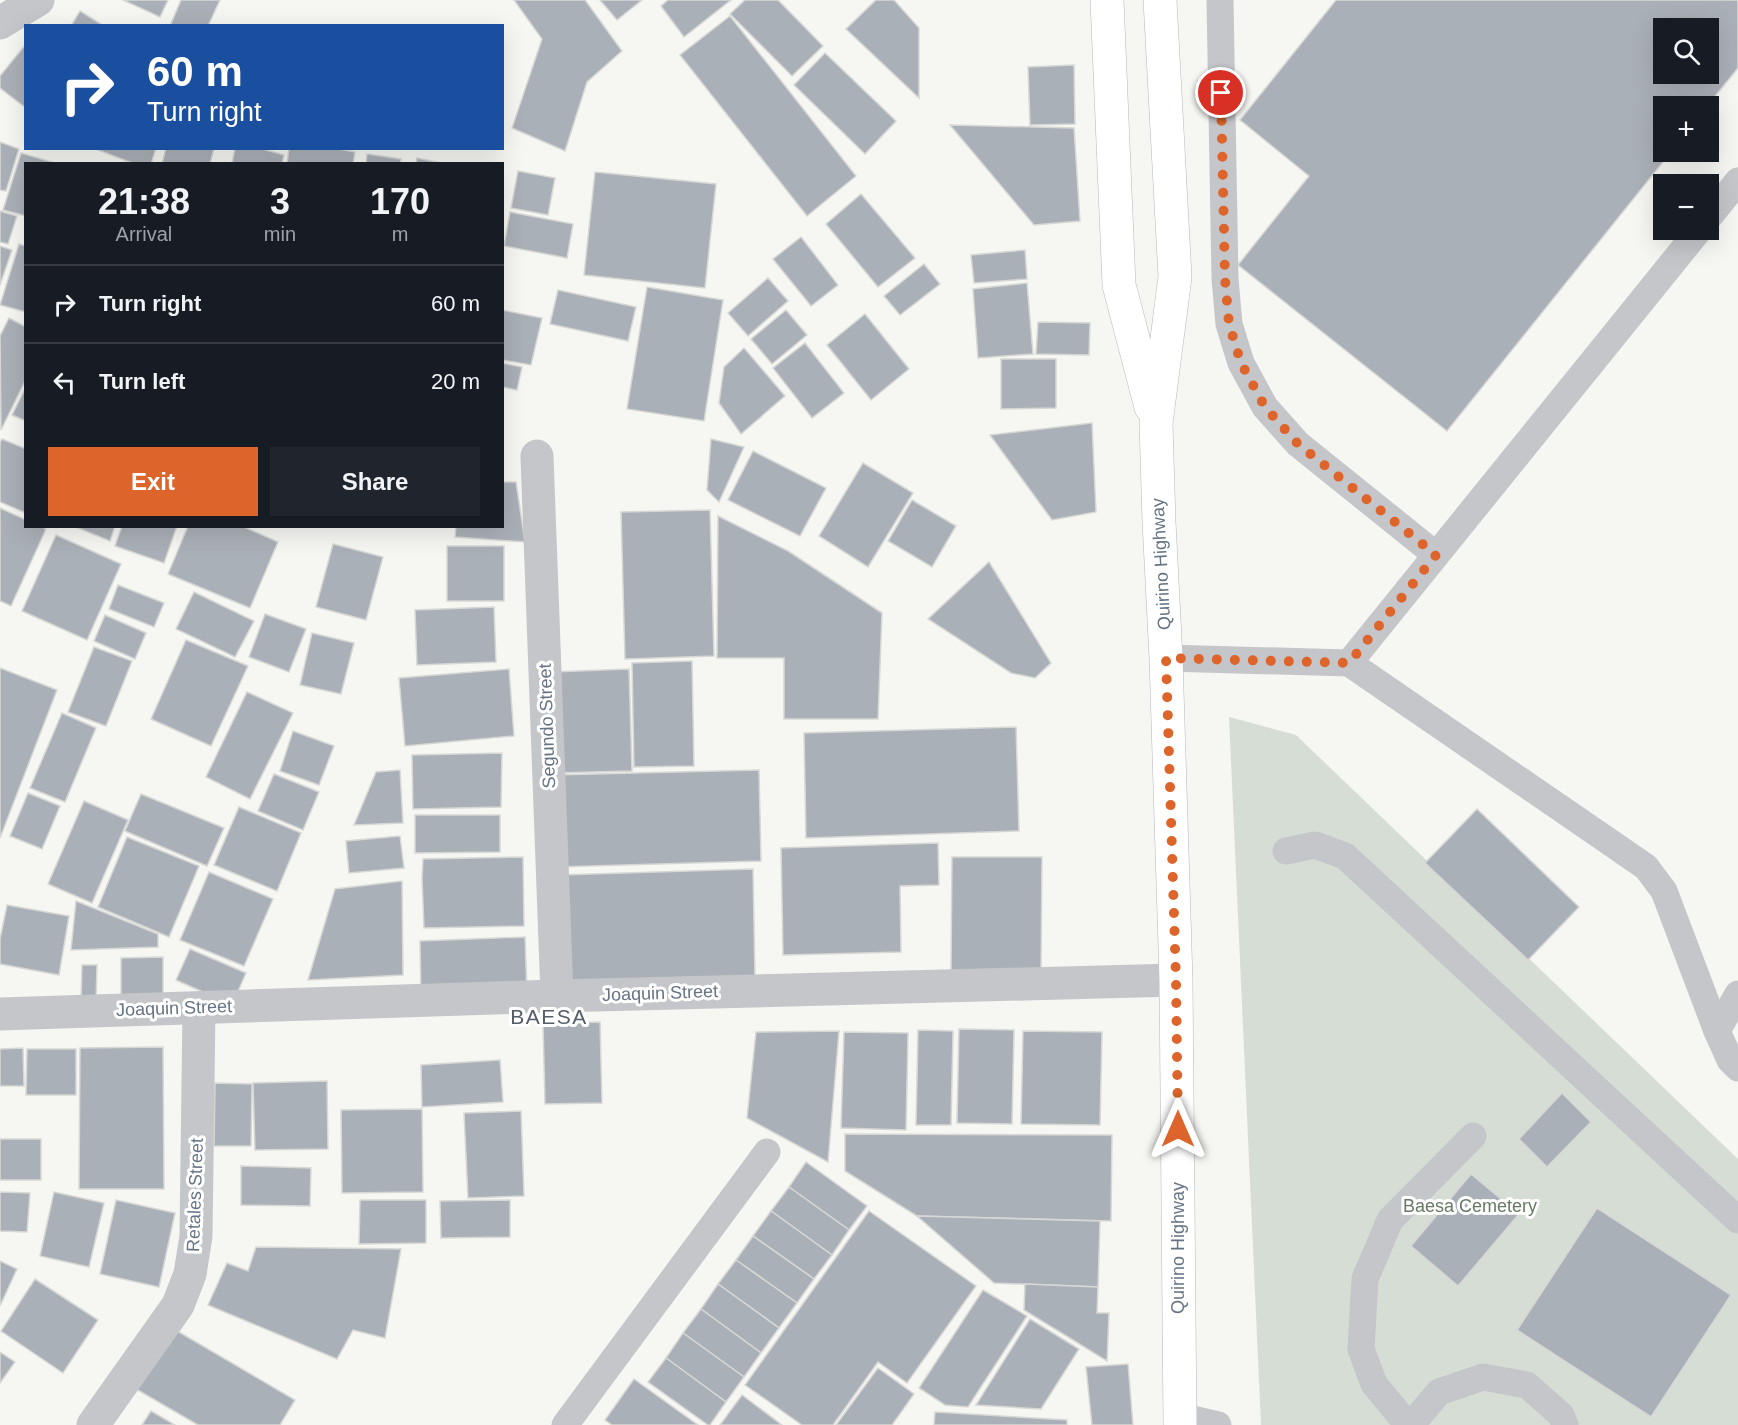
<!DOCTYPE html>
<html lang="en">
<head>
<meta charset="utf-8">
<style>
  body { margin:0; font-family:Arial,sans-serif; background:#20242c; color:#f1f3f6; height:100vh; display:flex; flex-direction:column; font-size:22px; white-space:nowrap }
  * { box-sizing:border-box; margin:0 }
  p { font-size:20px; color:#9ea1a6 }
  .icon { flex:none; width:33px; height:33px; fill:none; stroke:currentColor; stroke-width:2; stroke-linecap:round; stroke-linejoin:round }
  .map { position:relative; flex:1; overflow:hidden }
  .details { position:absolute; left:24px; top:162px; width:480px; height:366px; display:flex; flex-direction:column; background:#171b24; border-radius:0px; box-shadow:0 6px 24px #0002 }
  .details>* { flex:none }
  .hud { position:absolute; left:24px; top:24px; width:480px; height:126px; border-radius:0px; box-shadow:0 6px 24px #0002; background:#1a4fa0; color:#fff; overflow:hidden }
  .fabs { position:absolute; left:1653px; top:18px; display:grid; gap:12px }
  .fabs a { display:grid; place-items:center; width:66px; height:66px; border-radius:0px; background:#171b24; box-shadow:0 6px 24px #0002; font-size:30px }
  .pin { position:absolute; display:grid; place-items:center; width:51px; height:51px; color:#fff; margin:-26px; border:3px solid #fff; border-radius:50%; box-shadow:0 2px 6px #0007 }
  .me { position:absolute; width:66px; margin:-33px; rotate:0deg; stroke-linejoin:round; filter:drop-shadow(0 0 4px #0008) }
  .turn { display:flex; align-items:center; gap:21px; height:126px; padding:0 24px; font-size:27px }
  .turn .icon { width:78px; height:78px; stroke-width:2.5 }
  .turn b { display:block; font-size:42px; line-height:51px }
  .eta { display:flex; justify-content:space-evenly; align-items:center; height:102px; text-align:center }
  .eta b { font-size:36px; font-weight:800; line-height:42px }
  .button { display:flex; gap:12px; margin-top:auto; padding:12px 24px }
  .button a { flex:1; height:69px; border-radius:0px; background:#dd652c; color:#fff; font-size:24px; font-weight:800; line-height:69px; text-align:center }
  .button a+a { background:#20242c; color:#f1f3f6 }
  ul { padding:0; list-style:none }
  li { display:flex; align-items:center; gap:18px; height:78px; padding:0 24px; border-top:2px solid #363941 }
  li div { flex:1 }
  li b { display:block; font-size:22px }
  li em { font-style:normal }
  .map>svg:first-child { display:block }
  .green { fill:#d6ddd4 }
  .building { fill:#aab0b7; stroke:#d7d7d5; stroke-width:1.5; fill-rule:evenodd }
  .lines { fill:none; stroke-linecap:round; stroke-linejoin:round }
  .primary-casing { stroke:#b4b8bc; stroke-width:34 }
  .service { stroke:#c4c6ca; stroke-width:27 }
  .minor { stroke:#c4c6ca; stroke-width:33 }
  .primary { stroke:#fff; stroke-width:33 }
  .route { stroke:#dd652c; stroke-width:10; stroke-dasharray:0 18 }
  .labels { text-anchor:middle; stroke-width:6; stroke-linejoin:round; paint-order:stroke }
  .street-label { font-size:18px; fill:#667383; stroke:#fff }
  .park-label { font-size:18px; fill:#677a65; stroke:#fff }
  .quarter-label { font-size:21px; letter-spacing:1.5px; fill:#545d68; stroke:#fff }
</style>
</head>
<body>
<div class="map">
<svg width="1738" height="1425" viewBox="0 0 1738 1425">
  <rect width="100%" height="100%" fill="#f6f6f3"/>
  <!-- green -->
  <polygon class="green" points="1229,717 1296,735 1738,1159 1738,1425 1261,1425"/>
  <!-- building -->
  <g class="building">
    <polygon points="123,0 168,0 160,17"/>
    <polygon points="181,0 220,0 208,26 170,26"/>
    <polygon points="514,0 585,0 622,51 587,82 565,151 512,128 542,39"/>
    <polygon points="600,0 642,0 617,20"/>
    <polygon points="668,0 731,0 684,37 661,6"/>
    <polygon points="745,0 778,0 823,46 792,76 730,14"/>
    <polygon points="876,0 894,0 919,28 919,98 846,29"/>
    <path d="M1336 0H1738V68L1707 106H1664V152H1671L1447 431 1238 265 1309 176 1240 120ZM1664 28H1708V74H1664Z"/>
    <polygon points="80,11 104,26 71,26"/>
    <polygon points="730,16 856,176 807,216 680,55"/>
    <polygon points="26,44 26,108 0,88 0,76"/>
    <polygon points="825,53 896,121 865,154 794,85"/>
    <polygon points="1074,65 1075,124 1030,125 1028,67"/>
    <polygon points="950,125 1074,128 1080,221 1034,225"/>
    <polygon points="0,142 19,149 6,191 0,190"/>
    <polygon points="93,148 156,148 151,164 135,164"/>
    <polygon points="166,148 214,148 210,164 162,164"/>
    <polygon points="235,148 259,148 284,155 282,164 232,164"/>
    <polygon points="289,148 333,148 355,152 353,164 287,164"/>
    <polygon points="21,153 58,164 26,164 26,216 3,210"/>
    <polygon points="367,154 401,159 400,164 366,164"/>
    <polygon points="417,158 446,164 416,164"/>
    <polygon points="518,171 555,178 548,215 511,208"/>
    <polygon points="595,172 716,184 705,288 584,275"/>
    <polygon points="861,194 915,258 878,287 826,224"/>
    <polygon points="0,211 17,216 8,244 0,242"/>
    <polygon points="510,212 573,224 567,258 504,246"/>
    <polygon points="801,237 838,285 811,306 773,259"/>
    <polygon points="19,244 26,246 26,312 0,305"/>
    <polygon points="0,246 12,250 0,285"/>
    <polygon points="1025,250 1027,279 974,283 971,255"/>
    <polygon points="924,264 940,284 900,315 884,296"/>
    <polygon points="768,278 788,301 748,336 728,313"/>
    <polygon points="1027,283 1033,354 978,358 973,289"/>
    <polygon points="647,287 723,300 704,421 627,409"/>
    <polygon points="558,290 636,307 628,341 550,324"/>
    <polygon points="502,310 542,318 531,365 502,360"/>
    <polygon points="786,310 807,335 772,364 751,339"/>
    <polygon points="865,314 909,369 871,400 827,345"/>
    <polygon points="9,318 26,327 26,379 1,430 0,336"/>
    <polygon points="1038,322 1090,323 1089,355 1036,354"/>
    <polygon points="805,343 844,393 812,418 773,368"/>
    <polygon points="744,348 785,396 741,434 719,403 724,367"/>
    <polygon points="1001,359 1056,359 1056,408 1001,409"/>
    <polygon points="502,363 522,367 517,390 502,387"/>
    <polygon points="26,387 26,421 12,415"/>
    <polygon points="1092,423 1096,512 1052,520 990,435"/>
    <polygon points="2,439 26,449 26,513 0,502 0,443"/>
    <polygon points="711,439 744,447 719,502 707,490"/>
    <polygon points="753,451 826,488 800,536 728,500"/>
    <polygon points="863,463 913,493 868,567 819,536"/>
    <polygon points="502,482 516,482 525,542 455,537 456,526 502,526"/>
    <polygon points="912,500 956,526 932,567 888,541"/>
    <polygon points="0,508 26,520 26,526 41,526 46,529 11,606 0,601"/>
    <polygon points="710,510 714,656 625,659 621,512"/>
    <polygon points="718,516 788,551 882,613 878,719 784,719 784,658 717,658"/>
    <polygon points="73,526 115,526 110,541"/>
    <polygon points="122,526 177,526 164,563 115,546"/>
    <polygon points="188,526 242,526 278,542 250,608 168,574"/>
    <polygon points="56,535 121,564 87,640 22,611"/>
    <polygon points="333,544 383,557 366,620 316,607"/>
    <rect x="447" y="546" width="57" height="55"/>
    <polygon points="989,562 1051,663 1035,678 1011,673 928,619"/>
    <polygon points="118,585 164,603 154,627 109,609"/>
    <polygon points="194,592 254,621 235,657 176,629"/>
    <polygon points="494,607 496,662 417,665 415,610"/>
    <polygon points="265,614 306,629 289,672 249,657"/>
    <polygon points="105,615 146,633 135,659 94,641"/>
    <polygon points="312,633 354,643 341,694 300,685"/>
    <polygon points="186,640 248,666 211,746 151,719"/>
    <polygon points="94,647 132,661 106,726 68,712"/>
    <polygon points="692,661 694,766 634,767 632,663"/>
    <polygon points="0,668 57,690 0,838"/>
    <polygon points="509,669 514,736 405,746 399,678"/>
    <polygon points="629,669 632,771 554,773 552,672"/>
    <polygon points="247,692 293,713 250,799 206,777"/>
    <polygon points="62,713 96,728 65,802 30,788"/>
    <polygon points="1016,727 1019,831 806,838 804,733"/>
    <polygon points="293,731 334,746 319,785 280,771"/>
    <polygon points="502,753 501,807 413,809 412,755"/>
    <polygon points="400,770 403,823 354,825 376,772"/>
    <polygon points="759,770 761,861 555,867 553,775"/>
    <polygon points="274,774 319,792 303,830 258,811"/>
    <polygon points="28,793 60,806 42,849 10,836"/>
    <polygon points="141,794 224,828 207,866 125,831"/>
    <polygon points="84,801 128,820 92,903 48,884"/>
    <polygon points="239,807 301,833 277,891 214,865"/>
    <polygon points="1477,809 1579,907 1528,960 1425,863"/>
    <polygon points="415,815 500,815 500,852 415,853"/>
    <polygon points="400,836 404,868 349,873 346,841"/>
    <polygon points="127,837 199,866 169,937 98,907"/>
    <polygon points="938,843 939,885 900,886 901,952 783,955 781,848"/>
    <polygon points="523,857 524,926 424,928 422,878 423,859"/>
    <polygon points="952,857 1042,857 1041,971 951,971"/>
    <polygon points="753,869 755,979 563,985 560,875"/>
    <polygon points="209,872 273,899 244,966 180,940"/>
    <polygon points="402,881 403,975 308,980 335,889"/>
    <polygon points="76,901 158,934 158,947 71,950"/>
    <polygon points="7,905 69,916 59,975 0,964 0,939"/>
    <polygon points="525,937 527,994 421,997 420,941"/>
    <polygon points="190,949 246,973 232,1005 176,980"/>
    <polygon points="163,957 163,997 121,998 121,958"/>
    <polygon points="82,965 97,965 96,1001 81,1001"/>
    <polygon points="600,1022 602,1103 545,1104 543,1023"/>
    <polygon points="959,1029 1014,1030 1012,1124 957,1123"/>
    <polygon points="918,1030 953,1031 951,1125 916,1125"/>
    <polygon points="839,1031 828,1162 747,1118 756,1032"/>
    <polygon points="1023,1031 1102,1032 1100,1125 1021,1124"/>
    <polygon points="844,1032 908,1033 906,1130 841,1128"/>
    <polygon points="163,1047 164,1189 79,1189 80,1048"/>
    <polygon points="23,1048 24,1086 0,1086 0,1049"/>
    <polygon points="27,1049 76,1049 76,1095 26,1095"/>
    <polygon points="500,1060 503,1102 422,1107 421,1065"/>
    <polygon points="327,1081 328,1149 255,1150 253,1083"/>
    <polygon points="215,1083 252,1084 251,1146 214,1146"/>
    <polygon points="1562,1093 1591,1122 1547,1167 1519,1139"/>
    <polygon points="422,1109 423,1192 342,1193 341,1110"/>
    <polygon points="521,1111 524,1196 468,1198 464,1113"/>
    <polygon points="845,1134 1112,1135 1111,1221 917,1216 845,1171"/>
    <rect x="0" y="1139" width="41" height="41"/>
    <polygon points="806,1162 867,1206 849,1230 789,1187"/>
    <polygon points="241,1166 311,1168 310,1206 241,1205"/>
    <polygon points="1471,1174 1519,1214 1458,1286 1411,1246"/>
    <polygon points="789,1187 849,1230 832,1255 771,1211"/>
    <polygon points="0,1192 30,1193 27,1232 0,1231"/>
    <polygon points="54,1192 104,1203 89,1267 40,1256"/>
    <polygon points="116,1200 175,1213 159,1287 100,1274"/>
    <polygon points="360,1200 426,1200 426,1243 359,1244"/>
    <polygon points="510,1200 510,1237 441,1238 440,1201"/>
    <polygon points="1597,1208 1731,1295 1651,1417 1517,1330"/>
    <polygon points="771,1211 832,1255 814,1279 753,1236"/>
    <polygon points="869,1211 976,1286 907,1383 878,1362 833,1425 802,1425 745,1385"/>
    <polygon points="917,1216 1100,1221 1098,1287 994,1283"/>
    <polygon points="753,1236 814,1279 797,1303 736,1260"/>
    <polygon points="256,1247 401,1249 385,1338 353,1330 337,1359 208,1305 227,1263 248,1271"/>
    <polygon points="736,1260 797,1303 779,1328 718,1284"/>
    <polygon points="0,1261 17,1269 0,1306"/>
    <polygon points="35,1279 98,1320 63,1373 1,1331"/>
    <polygon points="718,1284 779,1328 761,1353 701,1309"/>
    <polygon points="1025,1284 1098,1287 1097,1313 1109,1313 1107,1361 1024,1310"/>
    <polygon points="983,1290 1027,1316 968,1407 945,1405 919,1388"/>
    <polygon points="701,1309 761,1353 744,1377 683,1333"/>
    <polygon points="1030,1319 1079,1349 1041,1409 976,1405"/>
    <polygon points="172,1328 295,1400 280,1425 198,1425 136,1389"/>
    <polygon points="683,1333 744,1377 726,1402 666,1358"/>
    <polygon points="0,1352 15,1362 0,1383"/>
    <polygon points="666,1358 726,1402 710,1425 708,1425 648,1382"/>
    <polygon points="1128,1364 1133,1425 1092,1425 1086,1367"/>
    <polygon points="878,1368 914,1394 892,1425 836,1425"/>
    <polygon points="634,1379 698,1425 612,1425 605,1420"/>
    <polygon points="742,1395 782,1425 720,1425"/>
    <polygon points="151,1411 175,1425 142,1425"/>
    <polygon points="935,1412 1067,1420 1067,1425 934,1425"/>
  </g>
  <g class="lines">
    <!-- primary casing -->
    <g class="primary-casing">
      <g id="primary">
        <polyline points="1107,0 1119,285 1151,407"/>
        <polyline points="1160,0 1175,277 1156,423 1159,522 1166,658 1176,980 1180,1425"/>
      </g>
    </g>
    <!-- service -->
    <g class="service">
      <polyline points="1220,0 1225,279 1229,324 1241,363 1265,407 1298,444 1436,555"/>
      <polyline points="1708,218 1738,181"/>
      <polyline points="1166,658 1349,663 1646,867 1664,891 1717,1031 1730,1060 1738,1068"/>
      <polyline points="1349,663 1699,230"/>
      <polyline points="1286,851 1315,845 1345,856 1738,1220"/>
      <polyline points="1717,1031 1738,994"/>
      <polyline points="1179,1416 1218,1425"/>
      <polyline points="565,1425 767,1152"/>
      <polyline points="1408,1425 1374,1384 1361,1349 1365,1279 1390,1220 1473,1136"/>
      <polyline points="1411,1425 1439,1392 1483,1377 1527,1385 1561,1415 1565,1425"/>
    </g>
    <!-- minor -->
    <g class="minor">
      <polyline points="0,23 38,0"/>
      <polyline points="537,456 557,996"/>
      <polyline points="0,1014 557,996 1176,980"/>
      <polyline points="93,1425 178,1305 190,1274 196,1236 199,1008"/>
    </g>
    <!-- primary -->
    <use href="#primary" class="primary"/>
  </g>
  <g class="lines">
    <!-- route -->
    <polyline class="route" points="1178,1129 1176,980 1166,658 1349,663 1436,555 1298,444 1265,407 1241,363 1229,324 1225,279 1221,93"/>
  </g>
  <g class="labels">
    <!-- street labels -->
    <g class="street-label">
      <text transform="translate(1161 564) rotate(-93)" y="6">Quirino Highway</text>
      <text transform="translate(547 726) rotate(-92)" y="6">Segundo Street</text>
      <text transform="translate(660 993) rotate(-2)" y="6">Joaquin Street</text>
      <text transform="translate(174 1008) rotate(-2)" y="6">Joaquin Street</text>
      <text transform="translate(195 1195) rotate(-88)" y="6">Retales Street</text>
      <text transform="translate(1178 1248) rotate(-90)" y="6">Quirino Highway</text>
    </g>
    <!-- park labels -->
    <g class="park-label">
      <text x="1470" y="1212">Baesa Cemetery</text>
    </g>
    <!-- quarter labels -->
    <g class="quarter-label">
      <text x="549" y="1024">BAESA</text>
    </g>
  </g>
</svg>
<div class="fabs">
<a><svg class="icon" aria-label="search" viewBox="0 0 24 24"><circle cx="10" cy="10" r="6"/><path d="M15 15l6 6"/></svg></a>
<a>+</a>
<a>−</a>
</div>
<div class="pin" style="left:1221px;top:93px;background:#d93025"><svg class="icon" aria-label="arrive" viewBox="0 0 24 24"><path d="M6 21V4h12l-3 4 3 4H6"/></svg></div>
<svg class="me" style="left:1178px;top:1129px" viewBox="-20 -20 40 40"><path d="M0-17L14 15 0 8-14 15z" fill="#dd652c" stroke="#fff" stroke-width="4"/></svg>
<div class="hud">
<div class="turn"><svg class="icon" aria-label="right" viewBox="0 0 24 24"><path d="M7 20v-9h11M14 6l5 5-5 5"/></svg><div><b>60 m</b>Turn right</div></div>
</div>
<section class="details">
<div class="eta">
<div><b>21:38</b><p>Arrival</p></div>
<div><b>3</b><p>min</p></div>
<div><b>170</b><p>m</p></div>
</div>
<ul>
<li><svg class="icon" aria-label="right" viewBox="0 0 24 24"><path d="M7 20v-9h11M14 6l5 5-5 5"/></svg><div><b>Turn right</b></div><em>60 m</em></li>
<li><svg class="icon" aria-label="left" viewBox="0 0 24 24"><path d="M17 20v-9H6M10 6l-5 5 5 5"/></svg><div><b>Turn left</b></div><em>20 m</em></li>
</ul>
<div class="button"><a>Exit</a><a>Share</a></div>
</section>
</div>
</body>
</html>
